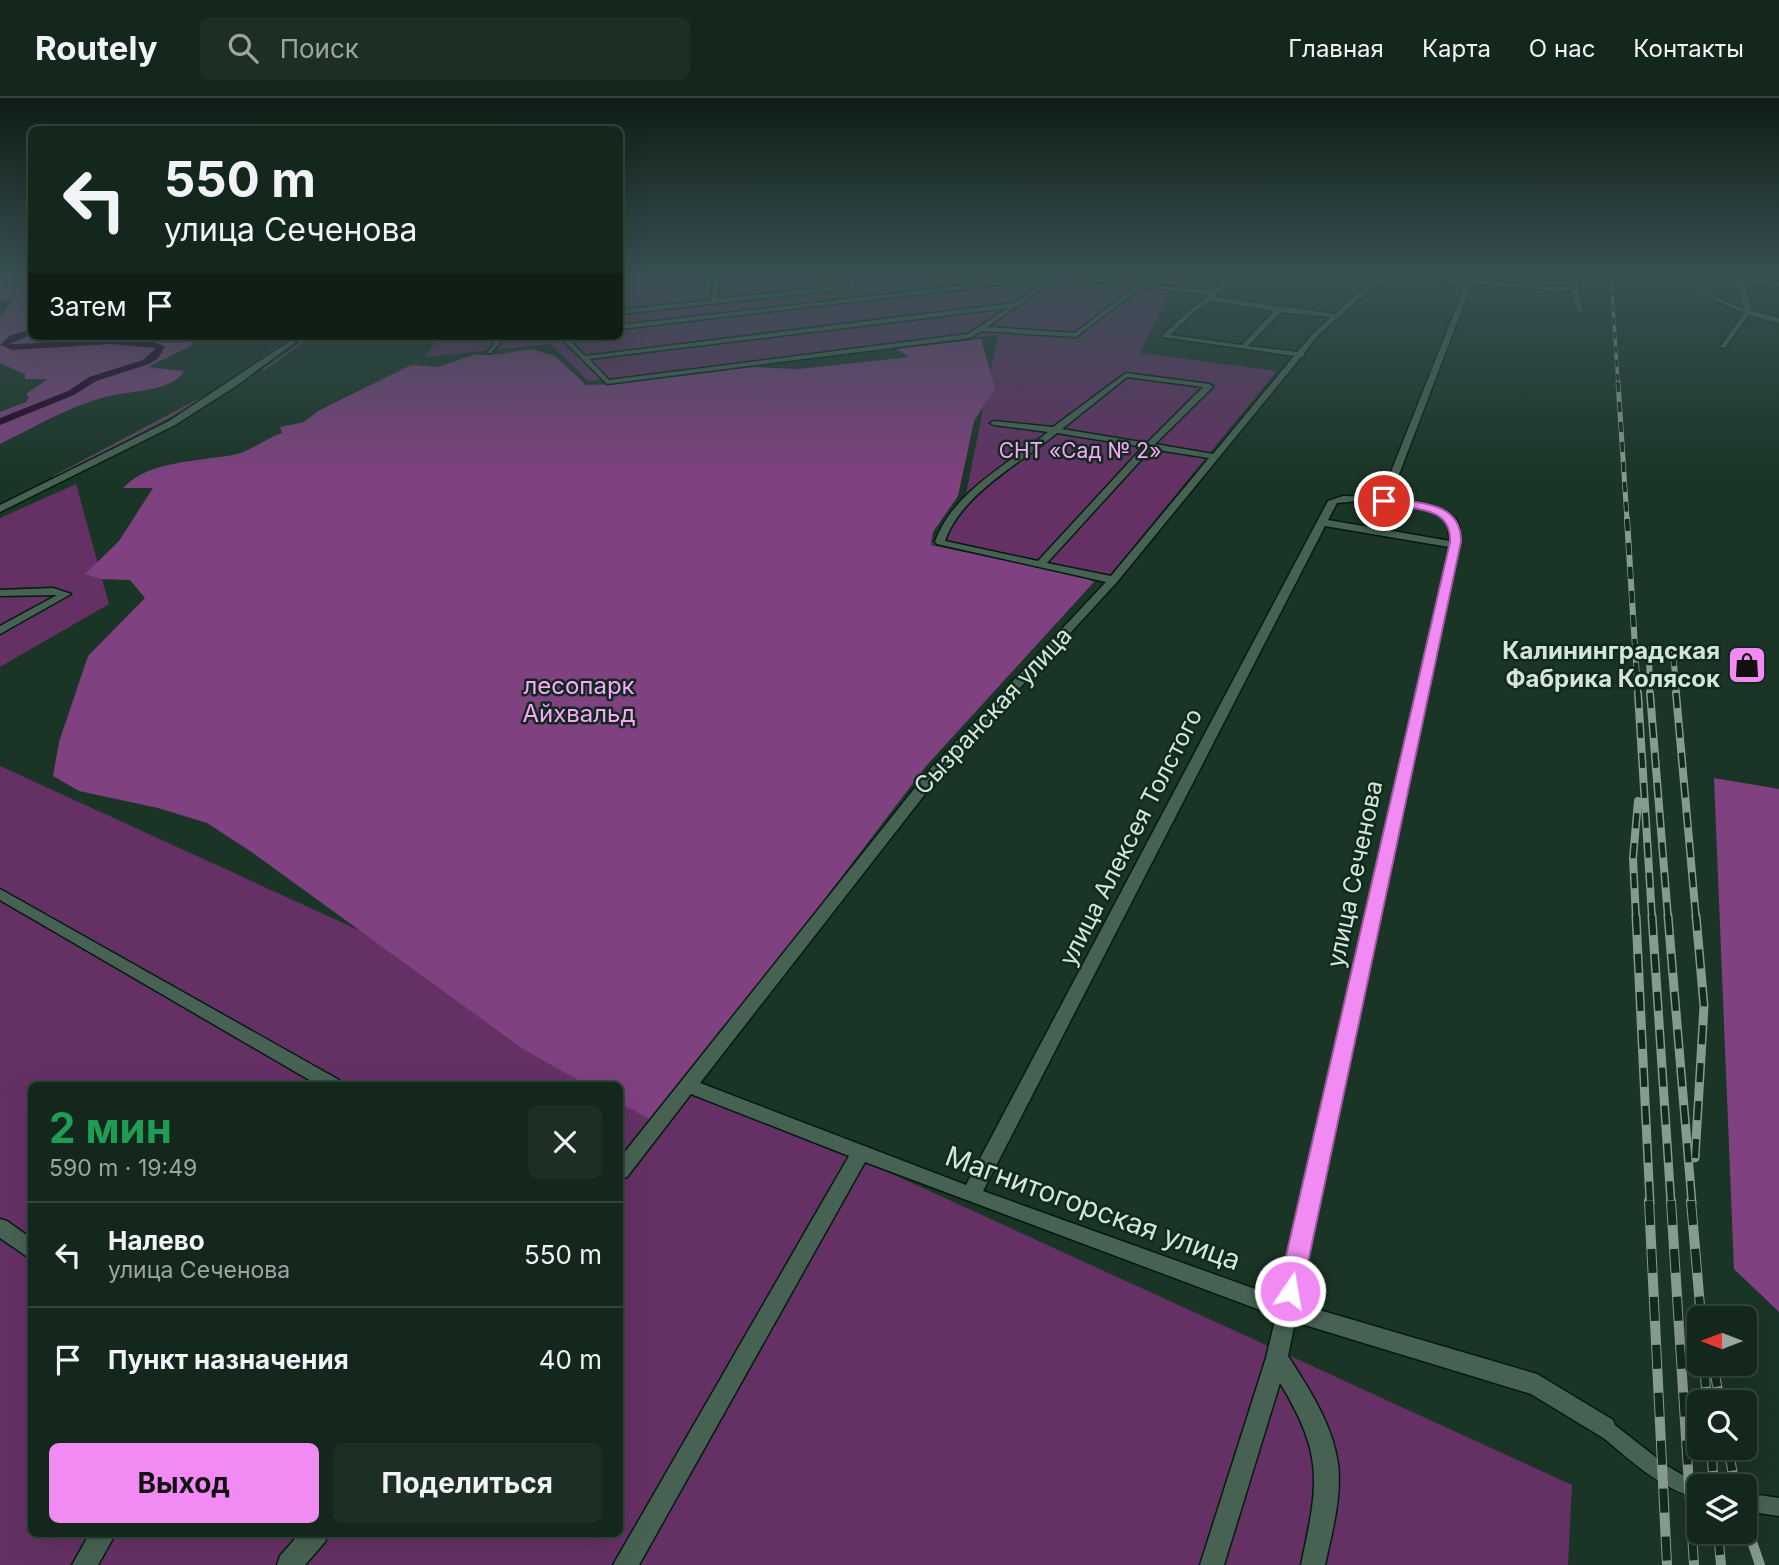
<!DOCTYPE html>
<html lang="ru">
<head>
<meta charset="utf-8">
<style>
  body { margin:0; font-family:Inter,sans-serif; background:#1d2f25; color:#f1f3f6; height:100vh; display:flex; flex-direction:column; font-size:26px; white-space:nowrap }
  * { box-sizing:border-box; margin:0 }
  p { font-size:23px; color:#9da5a3 }
  .icon { flex:none; width:38px; height:38px; fill:none; stroke:currentColor; stroke-width:2; stroke-linecap:round; stroke-linejoin:round }
  .map { position:relative; flex:1; overflow:hidden }
  .side { position:absolute; left:28px; top:984px; width:595px; height:455px; display:flex; flex-direction:column; background:#14271c; border-radius:10px; box-shadow:0 7px 28px #0002,0 0 0 2px #33443b }
  .side>* { flex:none }
  .top-card { position:absolute; left:28px; top:28px; width:595px; height:214px; border-radius:10px; box-shadow:0 7px 28px #0002,0 0 0 2px #33443b; background:#14271c; color:#f1f3f6; overflow:hidden }
  .needle { width:46px; rotate:270deg }
  .tools { position:absolute; left:1687px; top:1208px; display:grid; gap:14px }
  .tools a { display:grid; place-items:center; width:70px; height:70px; border-radius:10px; background:#14271c; box-shadow:0 7px 28px #0002,0 0 0 2px #33443b; font-size:35px }
  .pin { position:absolute; display:grid; place-items:center; width:60px; height:60px; color:#fff; margin:-30px; border:4px solid #fff; border-radius:50%; box-shadow:0 2px 7px #0007 }
  .me { position:absolute; width:77px; margin:-38px; rotate:12deg; stroke-linejoin:round; filter:drop-shadow(0 0 5px #0008) }
  .turn { display:flex; align-items:center; gap:24px; height:147px; padding:0 21px; font-size:32px }
  .turn .icon { width:91px; height:91px; stroke-width:2.5 }
  .turn b { display:block; font-size:49px; line-height:60px }
  .then { display:flex; align-items:center; height:66px; padding:0 21px; background:#0003; gap:14px; font-size:26px }
  .round { display:grid; place-items:center; flex:none; width:74px; height:74px; border-radius:10px; background:#1d2f25 }
  .overview { display:flex; align-items:center; justify-content:space-between; height:119px; padding:0 21px }
  h1 { font-size:42px; font-weight:700; line-height:52px; color:#1e9e55 }
  .button { display:flex; gap:14px; margin-top:auto; padding:14px 21px }
  .button a { flex:1; height:80px; border-radius:10px; background:#f28af3; color:#111; font-size:28px; font-weight:700; line-height:80px; text-align:center }
  .button a+a { background:#1d2f25; color:#f1f3f6 }
  ul { padding:0; list-style:none }
  li { display:flex; align-items:center; gap:21px; height:105px; padding:0 21px; border-top:2px solid #33443b }
  li div { flex:1 }
  li b { display:block; font-size:26px }
  li em { font-style:normal }
  header { display:flex; align-items:center; gap:42px; box-sizing:border-box; height:98px; padding:0 35px; background:#14271c; border-bottom:2px solid #33443b }
  header strong { font-size:33px }
  nav { display:flex; gap:38px; margin-inline-start:auto; font-size:24px }
  .search { width:490px; height:63px; background:#1d2f25; display:flex; align-items:center; gap:18px; box-sizing:border-box; padding:0 24px; border-radius:10px; color:#9da5a3; font-size:26px }
  .map>svg:first-child { display:block }
  .green { fill:#653165; fill-rule:evenodd }
  .forest { fill:#7f4180 }
  .lines { fill:none; stroke-linecap:round; stroke-linejoin:round }
  .stream-far1 { stroke:#5b455e; stroke-width:2.5 }
  .stream { stroke:#5b455e; stroke-width:3.5 }
  .canal { fill:#260028; fill-rule:evenodd }
  .pedestrian-casing { stroke:#031b0f; stroke-width:3 }
  .minor-casing { stroke:#031b0f; stroke-width:3 }
  .tertiary-casing { stroke:#031b0f; stroke-width:2 }
  .pedestrian { fill:#476253; fill-rule:evenodd }
  .minor { fill:#476253; fill-rule:evenodd }
  .tertiary { fill:#476253; fill-rule:evenodd }
  .rail-far5-casing { stroke:#879a8f; stroke-width:3.5 }
  .rail-far4-casing { stroke:#879a8f; stroke-width:5 }
  .rail-far3-casing { stroke:#879a8f; stroke-width:6 }
  .rail-far2-casing { stroke:#879a8f; stroke-width:8 }
  .rail-far1-casing { stroke:#879a8f; stroke-width:9 }
  .rail-casing { stroke:#879a8f; stroke-width:10 }
  .rail-far5 { stroke:#102a1d; stroke-width:2.5; stroke-dasharray:7; stroke-linecap:butt }
  .rail-far4 { stroke:#102a1d; stroke-width:3.5; stroke-dasharray:10; stroke-linecap:butt }
  .rail-far3 { stroke:#102a1d; stroke-width:4.5; stroke-dasharray:12; stroke-linecap:butt }
  .rail-far2 { stroke:#102a1d; stroke-width:5; stroke-dasharray:15; stroke-linecap:butt }
  .rail-far1 { stroke:#102a1d; stroke-width:6; stroke-dasharray:19; stroke-linecap:butt }
  .rail { stroke:#102a1d; stroke-width:8; stroke-dasharray:24; stroke-linecap:butt }
  .route { fill:#f28af3; stroke:#9d5a9e; stroke-width:2 }
  .labels { text-anchor:middle; stroke-width:5; stroke-linejoin:round; paint-order:stroke }
  .far-park-label { font-size:21px; fill:#fca5fd; stroke:#102a1d }
  .poi-label { font-size:24px; font-weight:bold; fill:#d6e5dc; stroke:#102a1d; text-anchor:end }
  .park-label { font-size:24px; fill:#fca5fd; stroke:#102a1d }
  .street-label { font-size:24px; fill:#d6e5dc; stroke:#102a1d }
  .near-street-label { font-size:28px; fill:#d6e5dc; stroke:#102a1d }
</style>
</head>
<body>
<header>
<strong>Routely</strong>
<div class="search"><svg class="icon" aria-label="search" viewBox="0 0 24 24"><circle cx="10" cy="10" r="6"/><path d="M15 15l6 6"/></svg>Поиск</div>
<nav><a>Главная</a><a>Карта</a><a>О нас</a><a>Контакты</a></nav>
</header>
<div class="map">
<svg width="1779" height="1467" viewBox="0 0 1779 1467">
  <rect width="100%" height="100%" fill="#1a3426"/>
  <!-- green -->
  <g class="green">
    <polygon points="620,178 1177,178 1140,255 1277,273 1105,483 932,446 966,396 998,237 588,283 551,246 425,259 440,238 620,238"/>
    <polygon points="76,386 109,506 0,569 0,420"/>
    <path d="M0 668 1572 1387 1568 1467H0ZM32 987H620V1435H32Z"/>
  </g>
  <!-- forest -->
  <g class="forest">
    <path d="M0 178H31L32 238H193L191 248 148 269 184 273C174 292 134 293 114 297 74 305 37 328 0 346V314L26 304 29 300 26 296 48 281H25V276L0 265V219L14 201H0Z"/>
    <path d="M981 241 995 290 974 323 958 398 933 434 931 447 1084 479 1094 484 927 667 734 920 649 1021 620 1005V987H587L523 951 253 755 207 725 158 710 79 693 53 678 59 644 88 558 145 500 130 482 101 481 85 476 119 443 153 390H123C150 361 201 364 237 356 252 352 267 340 282 335L280 329 304 324 318 313 411 267 438 269 473 257H490L532 251 555 258 586 287 614 286 751 269 799 271 909 259 896 251Z"/>
    <polygon points="1714,680 1779,691 1779,1214 1734,1171"/>
  </g>
  <g class="lines">
    <!-- stream-far1 -->
    <g class="stream-far1">
      <polyline points="247,271 294,238"/>
      <polyline points="264,271 311,238"/>
    </g>
    <!-- stream -->
    <polyline class="stream" points="55,379 207,298"/>
    <!-- canal -->
    <g class="canal">
      <polygon points="0,178 32,178 32,182 0,181"/>
      <path d="M32 231V236L10 246C50 247 132 229 165 249L158 260 149 266 96 283 74 297 0 327V320L68 293 89 279 143 262 156 250 111 246 12 252 0 247 9 238Z"/>
    </g>
    <!-- pedestrian casing -->
    <g class="pedestrian-casing">
      <g id="pedestrian">
        <path d="M1605 1322 1611 1324 1667 1368 1688 1380 1705 1386 1706 1388H1699V1401C1659 1390 1630 1362 1599 1336L1596 1330 1599 1324Z"/>
        <polygon points="1745,1395 1779,1400 1779,1418 1745,1413"/>
      </g>
    </g>
    <!-- minor casing -->
    <g class="minor-casing">
      <g id="minor">
        <polygon points="712,178 718,178 718,201 834,188 842,186 844,178 850,178 847,188 835,192 620,216 620,212 712,202"/>
        <path d="M1047 178H1069L1140 185 1150 178H1156L1146 186 1211 193 1230 178H1236L1213 199 1335 216C1350 203 1372 176 1394 178L1373 189 1319 236 1304 255V258L1301 259 1117 484 940 677 700 985 966 1087 1328 403 1343 398 1381 399 1466 185 1408 178H1425L1559 189 1573 188V178H1579L1578 190 1583 213 1580 215 1577 213 1571 191 1559 193 1472 185 1390 400C1408 402 1449 406 1458 425 1461 432 1460 440 1460 447L1299 1206 1537 1276 1613 1322 1616 1330 1613 1338 1605 1341 1531 1296 1295 1224 1288 1258C1309 1291 1333 1327 1338 1366 1342 1399 1332 1435 1325 1467H1301C1318 1386 1325 1359 1280 1285L1224 1467H1200L1266 1260 1276 1218 865 1064 639 1467H613L849 1058 691 996 627 1079 620 1081V1060L930 671 1106 484 937 446 935 444C953 393 1009 366 1048 334L994 327 990 325 994 323 1053 329 1126 275 1209 286 1213 288 1212 290 1155 346 1213 356 1294 258 1163 239V237L1192 210 1208 200 1207 196 1142 189 1076 239 982 233 970 240 607 286 559 238H566L585 258 1014 205 1050 181 620 231V227ZM1058 180 1136 188 1075 235 987 229ZM1212 203 1274 213 1242 247 1170 237 1196 212ZM1008 210 968 236 609 282 589 261ZM1281 214 1331 219 1315 234 1297 254 1248 248ZM1127 279 1203 289 1147 345 1062 331ZM1057 335 1143 349 1038 463 945 443C961 396 1021 365 1057 335ZM1151 351 1209 360 1111 478 1047 465ZM1357 403C1381 404 1431 405 1448 425L1450 443 1328 422 1337 405ZM1325 428 1449 449 1280 1200 983 1093Z"/>
        <polygon points="1741,181 1779,184 1779,188 1739,184"/>
        <polygon points="1690,189 1751,214 1725,250 1720,249 1744,215 1690,191"/>
        <polygon points="297,238 304,238 236,288 175,327 0,414 0,407 169,323"/>
        <polygon points="499,238 506,238 491,255 487,255"/>
        <polygon points="53,490 71,496 0,536 0,528 57,497 0,498 0,492"/>
        <polygon points="0,791 339,982 342,987 318,987 0,802"/>
        <polygon points="0,1121 7,1123 32,1141 32,1162 0,1140"/>
        <polygon points="90,1435 116,1435 98,1467 72,1467"/>
        <polygon points="300,1435 328,1435 325,1444 305,1467 277,1467 280,1458"/>
      </g>
    </g>
    <!-- tertiary casing -->
    <g class="tertiary-casing">
      <polygon id="tertiary" points="1735,178 1743,178 1752,213 1779,220 1779,225 1745,216"/>
    </g>
    <!-- pedestrian -->
    <use href="#pedestrian" class="pedestrian"/>
    <!-- minor -->
    <use href="#minor" class="minor"/>
    <!-- tertiary -->
    <use href="#tertiary" class="tertiary"/>
    <!-- rail-far5 casing -->
    <g class="rail-far5-casing">
      <polyline id="rail-far5" points="1611,178 1618,286"/>
    </g>
    <!-- rail-far4 casing -->
    <g class="rail-far4-casing">
      <polyline id="rail-far4" points="1618,284 1627,422"/>
    </g>
    <!-- rail-far3 casing -->
    <g class="rail-far3-casing">
      <g id="rail-far3">
        <polyline points="1627,421 1638,597"/>
        <polyline points="1649,552 1650,597"/>
        <polyline points="1673,556 1677,597"/>
      </g>
    </g>
    <!-- rail-far2 casing -->
    <g class="rail-far2-casing">
      <g id="rail-far2">
        <polyline points="1638,595 1652,820"/>
        <polyline points="1650,595 1668,820"/>
        <polyline points="1676,595 1696,820"/>
        <polyline points="1636,820 1633,760 1638,703"/>
      </g>
    </g>
    <!-- rail-far1 casing -->
    <g class="rail-far1-casing">
      <g id="rail-far1">
        <polyline points="1636,818 1650,1105"/>
        <polyline points="1652,818 1671,1105"/>
        <polyline points="1668,818 1692,1105"/>
        <polyline points="1695,1060 1704,908 1696,818"/>
      </g>
    </g>
    <!-- rail casing -->
    <g class="rail-casing">
      <g id="rail">
        <polyline points="1649,1103 1667,1467"/>
        <polyline points="1671,1103 1694,1467"/>
        <polyline points="1691,1103 1701,1220"/>
        <polyline points="1704,1265 1707,1304"/>
        <polyline points="1713,1265 1720,1304"/>
        <polyline points="1711,1349 1714,1388"/>
        <polyline points="1728,1349 1735,1388"/>
        <polyline points="1745,1423 1760,1467"/>
        <polyline points="1718,1433 1721,1467"/>
      </g>
    </g>
    <!-- rail-far5 -->
    <use href="#rail-far5" class="rail-far5"/>
    <!-- rail-far4 -->
    <use href="#rail-far4" class="rail-far4"/>
    <!-- rail-far3 -->
    <use href="#rail-far3" class="rail-far3"/>
    <!-- rail-far2 -->
    <use href="#rail-far2" class="rail-far2"/>
    <!-- rail-far1 -->
    <use href="#rail-far1" class="rail-far1"/>
    <!-- rail -->
    <use href="#rail" class="rail"/>
  </g>
  <!-- sky -->
  <linearGradient id="sky" x2="0" y2="1"><stop stop-color="#0e1d15"/><stop offset="0.46" stop-color="#385052"/><stop offset="1" stop-color="#385052" stop-opacity="0"/></linearGradient>
  <rect width="1779" height="383" fill="url(#sky)"/>
  <!-- route -->
  <path class="route" d="M1384 400C1416 405 1462 402 1461 444L1302 1193 1298 1201 1290 1204 1282 1201 1278 1193 1450 444C1452 406 1409 412 1380 405L1379 403Z"/>
  <!-- icons -->
  <defs>
    <g id="shop-square" transform="scale(2.0125)"><rect x="-9" y="-9" width="18" height="18" rx="4" fill="#f28af3" stroke="#102a1d"/><path d="M-5-2.5h2.3a2.7 3.5 0 0 1 5.4 0H5L5.5 6h-11ZM-1.5-2.5h3a1.5 2.3 0 0 0-3 0Z" fill="#111"/></g>
  </defs>
  <g fill-rule="evenodd">
    <use href="#shop-square" x="1747" y="567"/>
  </g>
  <g class="labels">
    <!-- far-park labels -->
    <g class="far-park-label">
      <text x="1080" y="360">СНТ «Сад № 2»</text>
    </g>
    <!-- poi labels -->
    <g class="poi-label">
      <text x="1720" y="561">Калининградская<tspan x="1720" dy="28">Фабрика Колясок</tspan></text>
    </g>
    <!-- park labels -->
    <g class="park-label">
      <text x="579" y="596">лесопарк<tspan x="579" dy="28">Айхвальд</tspan></text>
    </g>
    <!-- street labels -->
    <g class="street-label">
      <text transform="translate(993 613) rotate(-47)" y="8">Сызранская улица</text>
      <text transform="translate(1131 739) rotate(-63)" y="8">улица Алексея Толстого</text>
      <text transform="translate(1355 776) rotate(-78)" y="8">улица Сеченова</text>
    </g>
    <!-- near-street labels -->
    <g class="near-street-label">
      <text transform="translate(1093 1110) rotate(20)" y="10">Магнитогорская улица</text>
    </g>
  </g>
</svg>
<div class="tools">
<a><svg class="needle" viewBox="-14 -14 28 28"><path d="M0-13l5 13h-10z" fill="#e53935"/><path d="M0 13l5-13h-10z" fill="#9da5a3"/></svg></a>
<a><svg class="icon" aria-label="search" viewBox="0 0 24 24"><circle cx="10" cy="10" r="6"/><path d="M15 15l6 6"/></svg></a>
<a><svg class="icon" aria-label="layers" viewBox="0 0 24 24"><path d="M12 4l9 5-9 5-9-5zM3 14l9 5 9-5"/></svg></a>
</div>
<div class="pin" style="left:1384px;top:403px;background:#d93025"><svg class="icon" aria-label="arrive" viewBox="0 0 24 24"><path d="M6 21V4h12l-3 4 3 4H6"/></svg></div>
<svg class="me" style="left:1290px;top:1193px" viewBox="-20 -20 40 40"><circle r="17" fill="#f28af3" stroke="#fff" stroke-width="3"/><path d="M0-11L8 9 0 5-8 9z" fill="#fff"/></svg>
<div class="top-card">
<div class="turn"><svg class="icon" aria-label="left" viewBox="0 0 24 24"><path d="M17 20v-9H6M10 6l-5 5 5 5"/></svg><div><b>550 m</b>улица Сеченова</div></div>
<div class="then">Затем<svg class="icon" aria-label="arrive" viewBox="0 0 24 24"><path d="M6 21V4h12l-3 4 3 4H6"/></svg></div>
</div>
<section class="side">
<div class="overview"><div><h1>2 мин</h1><p>590 m · 19:49</p></div><a class="round"><svg class="icon" aria-label="close" viewBox="0 0 24 24"><path d="M6 6l12 12M18 6L6 18"/></svg></a></div>
<ul>
<li><svg class="icon" aria-label="left" viewBox="0 0 24 24"><path d="M17 20v-9H6M10 6l-5 5 5 5"/></svg><div><b>Налево</b><p>улица Сеченова</p></div><em>550 m</em></li>
<li><svg class="icon" aria-label="arrive" viewBox="0 0 24 24"><path d="M6 21V4h12l-3 4 3 4H6"/></svg><div><b>Пункт назначения</b></div><em>40 m</em></li>
</ul>
<div class="button"><a>Выход</a><a>Поделиться</a></div>
</section>
</div>
</body>
</html>
